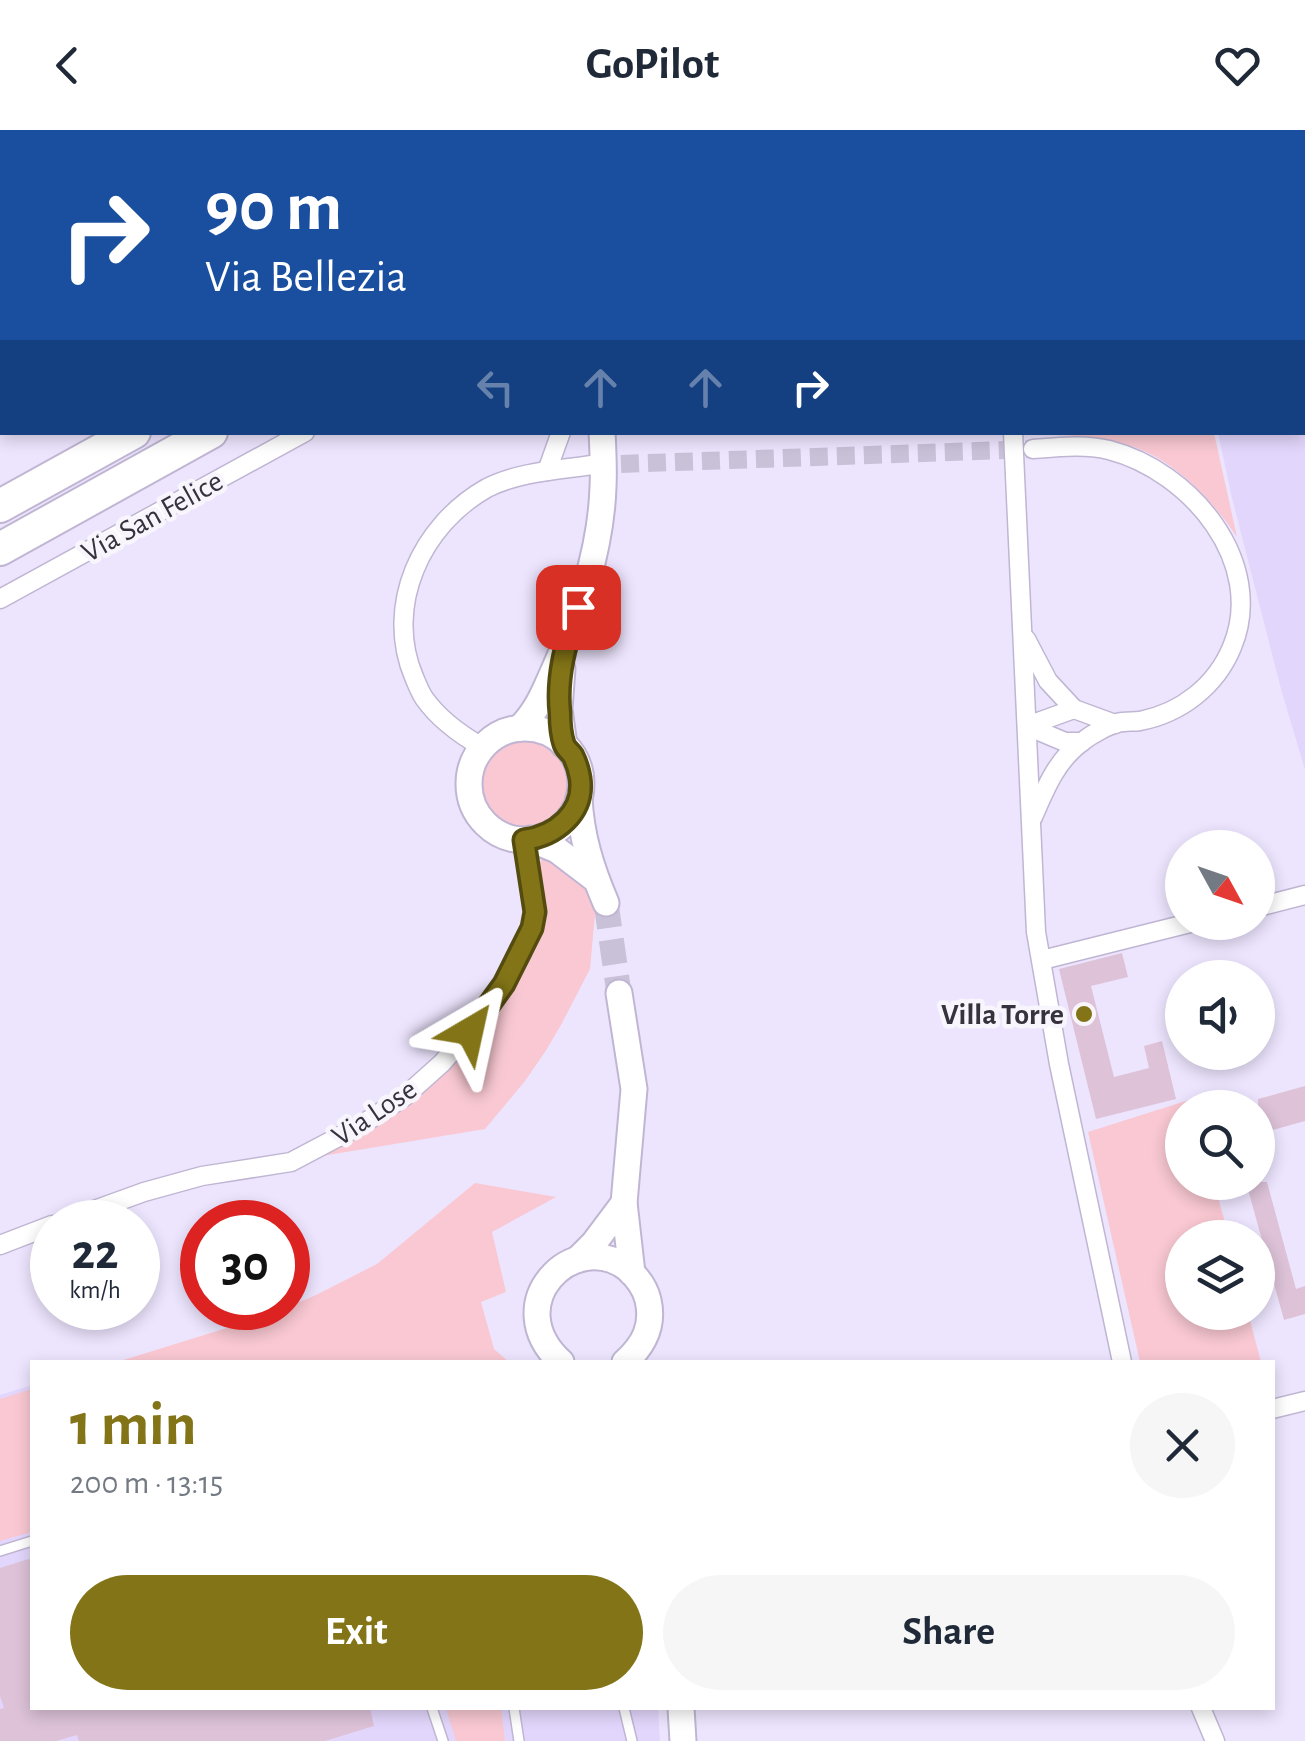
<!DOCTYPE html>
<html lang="en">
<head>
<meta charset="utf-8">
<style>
  body { margin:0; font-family:"Alegreya Sans",sans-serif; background:#f6f6f7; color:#1f2937; height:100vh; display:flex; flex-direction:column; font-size:38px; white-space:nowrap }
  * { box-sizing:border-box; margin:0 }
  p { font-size:32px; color:#747a83 }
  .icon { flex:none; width:55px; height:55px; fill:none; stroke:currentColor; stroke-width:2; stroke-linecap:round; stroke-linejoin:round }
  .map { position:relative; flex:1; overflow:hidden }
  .drawer { position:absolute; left:30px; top:1230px; width:1245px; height:350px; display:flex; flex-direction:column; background:#fff; border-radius:0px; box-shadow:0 5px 15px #0003 }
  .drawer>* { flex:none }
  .top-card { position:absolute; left:0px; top:0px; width:1305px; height:305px; box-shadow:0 5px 15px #0003; background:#1a4fa0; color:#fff; overflow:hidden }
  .needle { width:65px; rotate:130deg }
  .fabs { position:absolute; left:1165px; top:700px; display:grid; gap:20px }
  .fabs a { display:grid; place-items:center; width:110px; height:110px; border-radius:50%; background:#fff; box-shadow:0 5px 15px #0003; font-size:50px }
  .speed { position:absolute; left:30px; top:1070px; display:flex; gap:20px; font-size:50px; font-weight:700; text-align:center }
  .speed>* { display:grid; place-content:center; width:130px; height:130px; border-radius:50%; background:#fff; box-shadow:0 5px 15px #0003; line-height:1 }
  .speed small { font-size:25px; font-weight:400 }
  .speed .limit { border:15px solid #d22; background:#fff; color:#111 }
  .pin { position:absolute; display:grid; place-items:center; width:85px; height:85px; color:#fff; margin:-42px; border-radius:20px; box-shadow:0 5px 15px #0006 }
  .me { position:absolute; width:110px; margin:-55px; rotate:36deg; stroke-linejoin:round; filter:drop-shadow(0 0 8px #0008) }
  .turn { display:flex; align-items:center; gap:35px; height:210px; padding:0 40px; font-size:45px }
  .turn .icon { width:130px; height:130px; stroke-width:2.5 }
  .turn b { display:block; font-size:70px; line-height:85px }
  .lanes { display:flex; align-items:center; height:95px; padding:0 40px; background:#0003; justify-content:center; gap:50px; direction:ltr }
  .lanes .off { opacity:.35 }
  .round { display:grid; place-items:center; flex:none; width:105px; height:105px; border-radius:52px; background:#f6f6f7 }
  .summary { display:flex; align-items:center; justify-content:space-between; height:170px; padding:0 40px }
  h1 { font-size:60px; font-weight:600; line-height:75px; color:#827417 }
  .primary-button { display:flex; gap:20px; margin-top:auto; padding:20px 40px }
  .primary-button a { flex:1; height:115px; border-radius:60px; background:#827417; color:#fff; font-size:40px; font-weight:600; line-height:115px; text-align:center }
  .primary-button a+a { background:#f6f6f7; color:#1f2937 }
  header { display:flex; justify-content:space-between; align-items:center; height:130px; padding:0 40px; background:#fff; font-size:45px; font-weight:600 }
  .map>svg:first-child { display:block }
  .built { fill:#e3d6fc }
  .green { fill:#f9c8d2 }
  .building { fill:#ddc2d8 }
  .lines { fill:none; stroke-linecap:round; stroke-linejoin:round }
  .street-tunnel { stroke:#c8c1d8; stroke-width:18; stroke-dasharray:18 9; stroke-linecap:butt }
  .secondary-tunnel { stroke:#c8c1d8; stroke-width:25; stroke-dasharray:25 12; stroke-linecap:butt }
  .lane-casing { stroke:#c0b6d3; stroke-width:12 }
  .street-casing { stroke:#c0b6d3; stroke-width:21 }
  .secondary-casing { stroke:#c0b6d3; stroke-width:29 }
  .highway-casing { stroke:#c0b6d3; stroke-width:36 }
  .lane { stroke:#fff; stroke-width:9 }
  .street { stroke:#fff; stroke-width:18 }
  .secondary { stroke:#fff; stroke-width:25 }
  .highway { stroke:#fff; stroke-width:32 }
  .route-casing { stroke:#544b0f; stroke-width:25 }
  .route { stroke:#827417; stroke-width:18 }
  .poi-dot { fill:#827417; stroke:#f8f6fc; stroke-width:4 }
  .labels { text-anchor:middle; stroke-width:9; stroke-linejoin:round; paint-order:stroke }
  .street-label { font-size:30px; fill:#36323e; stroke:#f8f6fc }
  .poi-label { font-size:30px; font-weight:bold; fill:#36323e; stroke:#f8f6fc; text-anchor:end }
</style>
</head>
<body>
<header><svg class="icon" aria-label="back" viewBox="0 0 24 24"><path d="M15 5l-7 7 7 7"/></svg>GoPilot<svg class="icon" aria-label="heart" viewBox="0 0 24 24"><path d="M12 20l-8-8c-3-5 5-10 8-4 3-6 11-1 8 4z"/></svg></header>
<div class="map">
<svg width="1305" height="1611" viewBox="0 0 1305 1611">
  <rect width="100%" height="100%" fill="#ede5fe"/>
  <!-- built -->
  <g class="built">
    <polygon points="0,0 292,0 293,2 2,2 2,176 0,178"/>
    <polygon points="1164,0 1305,0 1305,640 1281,559 1232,368 1218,303 1302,302 1302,2 1165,2"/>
    <polygon points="32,1255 32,1578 658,1578 660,1611 0,1611 0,1265"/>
  </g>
  <!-- green -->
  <g class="green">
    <path d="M1041 303H1214L1237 407C1211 368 1172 327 1125 314 1098 306 1069 305 1041 305Z"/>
    <circle cx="525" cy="654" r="56"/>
    <polygon points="551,728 571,733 596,773 590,839 561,895 545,922 525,951 485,999 316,1027 408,972 526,828 536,739 542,729"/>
    <polygon points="1192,969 1194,977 1182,978 1182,1052 1214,1053 1229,1107 1182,1108 1182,1182 1248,1183 1261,1232 1140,1232 1088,1002"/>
    <polygon points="475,1053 556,1067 492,1102 506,1162 481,1172 494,1219 509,1232 117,1232 269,1185 316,1165 377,1134"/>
    <polygon points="32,1259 32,1402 0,1411 0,1269"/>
    <polygon points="446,1578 501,1578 505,1611 456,1611"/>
  </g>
  <!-- building -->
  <g class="building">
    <polygon points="1122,823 1128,847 1091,856 1114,947 1149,938 1144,916 1162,911 1176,969 1096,989 1059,839"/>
    <polygon points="1305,956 1305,991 1258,1004 1258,969"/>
    <polygon points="1246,1052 1267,1052 1296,1159 1305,1156 1305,1184 1284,1190"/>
    <polygon points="32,1428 32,1578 370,1578 374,1596 325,1611 79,1611 77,1605 56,1611 0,1611 0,1579 4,1578 0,1566 0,1438"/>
  </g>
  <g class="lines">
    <!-- street-tunnel -->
    <polyline class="street-tunnel" points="594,335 1033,319"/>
    <!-- secondary-tunnel -->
    <polyline class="secondary-tunnel" points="606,773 619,863"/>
    <!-- lane casing -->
    <g class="lane-casing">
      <g id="lane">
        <polyline points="0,1421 32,1411"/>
        <polyline points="432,1578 443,1611"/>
        <polyline points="514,1578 519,1611"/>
        <polyline points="624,1578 632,1611"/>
      </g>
    </g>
    <!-- street casing -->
    <g class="street-casing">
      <g id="street">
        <polyline points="1000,0 1000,2"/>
        <polyline points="0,200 2,198"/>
        <polyline points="1013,302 1036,802 1059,934 1122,1232"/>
        <path d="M1033 319C1058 317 1085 314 1109 320 1191 341 1267 433 1232 517 1216 556 1181 583 1140 591 1133 592 1125 591 1117 593 1107 596 1092 604 1083 611 1057 629 1045 659 1033 687"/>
        <polyline points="547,341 561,302"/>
        <polyline points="0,469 305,302"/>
        <polyline points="1026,509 1048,551 1074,579 1115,594"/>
        <polyline points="1027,596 1065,612 1082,612"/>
        <polyline points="1027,596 1074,579"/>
        <path d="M482 617C461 605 438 588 424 568 420 562 417 554 414 547 384 476 421 395 487 358 518 342 558 340 592 335"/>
        <polyline points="1258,777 1305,765"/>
        <polyline points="1042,830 1194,792"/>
        <polyline points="61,1092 144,1062 202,1046 291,1032 361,995 404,967 442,933 470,901 504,854 521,825 532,798 535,782 524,710"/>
        <polyline points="0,1115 52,1095"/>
        <polyline points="1272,1279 1305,1271"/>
        <polyline points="1201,1578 1215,1611"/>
      </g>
    </g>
    <!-- secondary casing -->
    <g class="secondary-casing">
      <g id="secondary">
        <polyline points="602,0 602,2"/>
        <polyline points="562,539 559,579 564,615"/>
        <path d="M520 598C538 580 545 560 555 538 580 482 601 418 603 357 604 339 603 321 602 302"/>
        <circle cx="525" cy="654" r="56"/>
        <path d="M579 668C581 706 591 738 606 773"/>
        <polyline points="530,709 557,720 595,749"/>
        <polyline points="619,863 634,959 624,1073 632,1143"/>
        <polyline points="578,1129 594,1113 624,1073"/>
        <path d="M561 1232C498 1174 573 1098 627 1138 637 1147 645 1157 648 1170 654 1196 644 1215 625 1232"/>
        <polyline points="681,1578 683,1611"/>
      </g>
    </g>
    <!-- highway casing -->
    <g class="highway-casing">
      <g id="highway">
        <polyline points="678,2 683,0"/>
        <polyline points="755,2 760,0"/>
        <polyline points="0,376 134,302"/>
        <polyline points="0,419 211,302"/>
      </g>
    </g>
    <!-- lane -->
    <use href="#lane" class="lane"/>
    <!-- street -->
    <use href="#street" class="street"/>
    <!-- secondary -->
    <use href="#secondary" class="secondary"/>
    <!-- highway -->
    <use href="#highway" class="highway"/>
  </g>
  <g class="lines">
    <!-- route casing -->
    <g class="route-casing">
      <path id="route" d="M470 901 504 854 532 798 535 782 524 710C555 706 585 683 580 648 579 642 576 632 573 626 570 621 566 620 564 614 561 605 560 592 560 583 556 547 566 511 578 477"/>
    </g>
    <!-- route -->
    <use href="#route" class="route"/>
  </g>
  <!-- markers -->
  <circle class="poi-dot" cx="1084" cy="884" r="10"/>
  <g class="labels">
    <!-- street labels -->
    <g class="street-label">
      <text transform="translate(152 386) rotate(-29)" y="10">Via San Felice</text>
      <text transform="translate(374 982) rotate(-34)" y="10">Via Lose</text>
    </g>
    <!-- poi labels -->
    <g class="poi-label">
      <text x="1064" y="894">Villa Torre</text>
    </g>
  </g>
</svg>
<div class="fabs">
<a><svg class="needle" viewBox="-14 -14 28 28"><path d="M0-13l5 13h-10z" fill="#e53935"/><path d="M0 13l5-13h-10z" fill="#747a83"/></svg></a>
<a><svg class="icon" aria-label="sound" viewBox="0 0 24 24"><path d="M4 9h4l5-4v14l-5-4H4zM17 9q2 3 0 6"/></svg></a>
<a><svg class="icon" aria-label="search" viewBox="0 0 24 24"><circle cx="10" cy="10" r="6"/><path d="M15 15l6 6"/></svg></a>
<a><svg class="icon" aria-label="layers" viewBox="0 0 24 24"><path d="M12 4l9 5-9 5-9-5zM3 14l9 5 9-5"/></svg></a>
</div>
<div class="speed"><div>22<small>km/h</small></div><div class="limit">30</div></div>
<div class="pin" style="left:578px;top:477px;background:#d93025"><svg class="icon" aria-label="arrive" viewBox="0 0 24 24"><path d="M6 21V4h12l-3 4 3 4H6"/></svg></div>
<svg class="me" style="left:470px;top:901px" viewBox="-20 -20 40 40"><path d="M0-17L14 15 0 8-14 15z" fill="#827417" stroke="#fff" stroke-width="4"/></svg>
<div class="top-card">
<div class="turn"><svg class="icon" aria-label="right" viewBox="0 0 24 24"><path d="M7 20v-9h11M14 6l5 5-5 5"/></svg><div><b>90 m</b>Via Bellezia</div></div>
<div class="lanes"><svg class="icon off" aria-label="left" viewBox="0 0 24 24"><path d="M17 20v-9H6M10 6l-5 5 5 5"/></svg><svg class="icon off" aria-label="ahead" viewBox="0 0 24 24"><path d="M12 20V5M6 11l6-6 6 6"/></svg><svg class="icon off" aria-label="ahead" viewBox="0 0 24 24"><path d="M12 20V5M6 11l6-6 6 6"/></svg><svg class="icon" aria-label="right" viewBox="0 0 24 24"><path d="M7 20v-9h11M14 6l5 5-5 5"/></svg></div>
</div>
<section class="drawer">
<div class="summary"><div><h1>1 min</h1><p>200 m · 13:15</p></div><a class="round"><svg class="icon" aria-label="close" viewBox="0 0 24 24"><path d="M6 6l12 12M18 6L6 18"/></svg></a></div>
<div class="primary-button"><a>Exit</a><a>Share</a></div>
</section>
</div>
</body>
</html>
